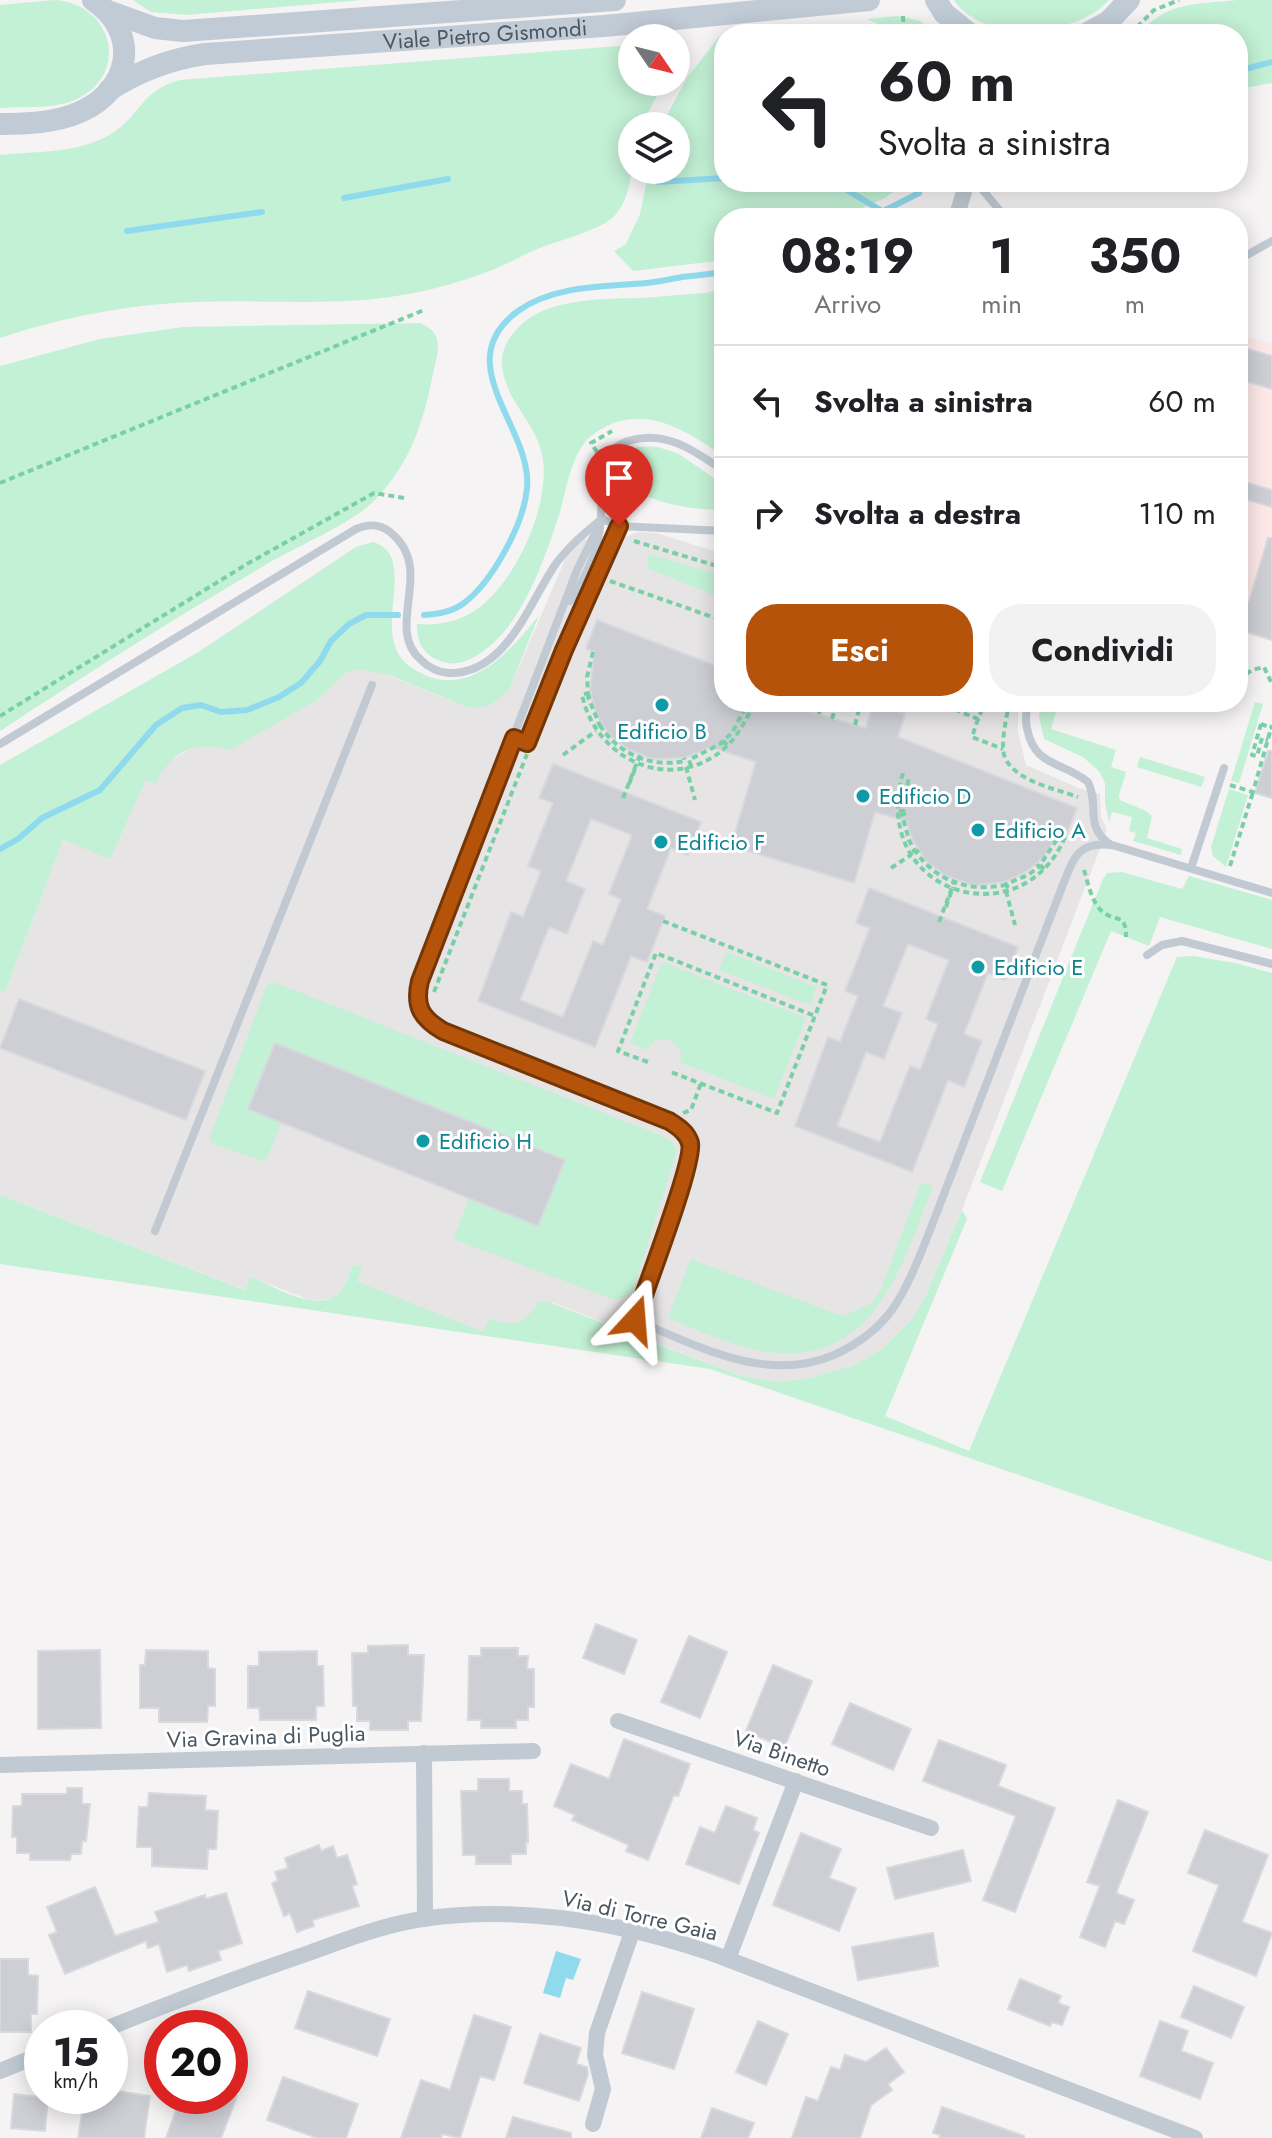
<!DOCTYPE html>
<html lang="it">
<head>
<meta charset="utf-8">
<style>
  body { margin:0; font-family:Jost,sans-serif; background:#f2f2f2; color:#202124; height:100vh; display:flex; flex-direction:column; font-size:30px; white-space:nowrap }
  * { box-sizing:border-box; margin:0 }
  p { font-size:26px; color:#757577 }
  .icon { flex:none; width:44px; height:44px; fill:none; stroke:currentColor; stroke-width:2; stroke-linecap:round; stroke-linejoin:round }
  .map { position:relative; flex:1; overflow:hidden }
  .side { position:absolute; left:714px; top:208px; width:534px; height:504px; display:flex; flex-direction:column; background:#fff; border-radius:32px; box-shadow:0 4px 20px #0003 }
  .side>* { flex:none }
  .guide { position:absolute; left:714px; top:24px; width:534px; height:168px; border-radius:32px; box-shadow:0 4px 20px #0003; background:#fff; color:#202124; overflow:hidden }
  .needle { width:52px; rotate:125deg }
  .buttons { position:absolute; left:618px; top:24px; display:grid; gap:16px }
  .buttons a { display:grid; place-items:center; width:72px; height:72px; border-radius:50%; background:#fff; box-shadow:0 4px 20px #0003; font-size:40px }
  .speed { position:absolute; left:24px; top:2010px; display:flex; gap:16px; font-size:40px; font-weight:700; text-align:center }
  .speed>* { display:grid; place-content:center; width:104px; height:104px; border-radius:50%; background:#fff; box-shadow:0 4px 20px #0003; line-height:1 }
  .speed small { font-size:20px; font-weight:400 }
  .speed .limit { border:12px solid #d22; background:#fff; color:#111 }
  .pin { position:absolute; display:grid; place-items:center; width:68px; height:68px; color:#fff; margin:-82px -34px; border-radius:50% 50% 50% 0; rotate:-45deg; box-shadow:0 0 8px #0007 }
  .pin .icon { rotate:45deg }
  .me { position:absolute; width:88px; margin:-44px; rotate:19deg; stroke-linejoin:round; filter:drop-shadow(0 0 6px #0008) }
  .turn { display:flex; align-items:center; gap:28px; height:168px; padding:0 32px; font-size:36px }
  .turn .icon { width:104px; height:104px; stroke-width:2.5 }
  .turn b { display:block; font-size:56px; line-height:68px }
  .eta { display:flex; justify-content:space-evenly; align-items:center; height:136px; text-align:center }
  .eta b { font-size:48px; font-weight:700; line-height:56px }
  .primary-button { display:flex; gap:16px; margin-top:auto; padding:16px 32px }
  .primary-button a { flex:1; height:92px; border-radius:32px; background:#b45309; color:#fff; font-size:32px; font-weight:700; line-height:92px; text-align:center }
  .primary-button a+a { background:#f2f2f2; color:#202124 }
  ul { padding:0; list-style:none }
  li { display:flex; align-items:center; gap:24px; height:112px; padding:0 32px; border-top:2px solid #e0e0e0 }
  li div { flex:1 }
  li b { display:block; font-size:30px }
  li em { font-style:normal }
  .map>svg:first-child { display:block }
  .education { fill:#e6e4e5 }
  .medical { fill:#fce8e6 }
  .green { fill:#c3f1d5 }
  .water { fill:#90daee }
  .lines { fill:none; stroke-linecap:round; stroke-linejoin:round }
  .stream { stroke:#90daee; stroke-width:6 }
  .building { fill:#cdcfd5; stroke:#d7d9de; stroke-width:2; fill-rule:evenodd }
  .path { stroke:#7ad0a6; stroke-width:4; stroke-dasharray:6 4; stroke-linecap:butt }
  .lane { stroke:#c1cad2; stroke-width:8 }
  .street { stroke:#c1cad2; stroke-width:16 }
  .secondary { stroke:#c1cbd6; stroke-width:22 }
  .path-bridge { stroke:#7ad0a6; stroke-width:4; stroke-dasharray:6 4; stroke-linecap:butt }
  .route-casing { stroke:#753606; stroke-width:20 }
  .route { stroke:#b45309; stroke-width:14 }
  .culture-dot { fill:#0f9aa8; stroke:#fff; stroke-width:3 }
  .labels { text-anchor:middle; stroke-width:6; stroke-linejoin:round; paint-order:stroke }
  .street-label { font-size:22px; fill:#4a5661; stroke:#fff }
  .culture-label { font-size:22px; fill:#0d838f; stroke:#fff; text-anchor:start }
</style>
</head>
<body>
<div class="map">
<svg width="1272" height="2138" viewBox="0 0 1272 2138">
  <rect width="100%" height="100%" fill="#f5f3f3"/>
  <!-- education -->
  <polygon class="education" points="638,532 656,533 724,554 724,702 1018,702 1018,732 1026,765 1079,788 1100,794 1101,817 1107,830 962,1210 926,1295 913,1318 881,1350 852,1366 805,1379 775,1382 738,1375 554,1303 538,1303 528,1318 484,1333 357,1281 354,1265 342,1290 333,1298 321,1300 310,1300 251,1277 246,1290 0,1195 0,990 5,992 63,840 110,858 146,780 155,783 166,764 186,751 317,700 346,673 360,669 375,670 467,707 510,688 575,536 617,546 621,538"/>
  <!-- medical -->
  <polygon class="medical" points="1238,335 1272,344 1272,641 1238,632"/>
  <!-- green -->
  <g class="green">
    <path d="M54 0C111 3 131 71 79 98 57 110 24 106 0 108V5Z"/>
    <polygon points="133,0 363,0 187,15 151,12"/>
    <path d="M954 0H1109C1077 37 982 44 954 0Z"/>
    <path d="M1238 0H1272V83L1238 89V34H1138C1170 0 1194 5 1238 0Z"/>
    <polygon points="897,16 918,20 940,34 901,34 867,19"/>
    <polygon points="719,37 724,37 724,182 907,182 885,198 838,218 724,218 724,260 633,271 614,251 626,244 640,214 649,170 676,170 676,126 661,126 687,78"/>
    <path d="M632 45V82H664L641 126H632C632 153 635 192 616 214 604 229 564 239 545 246 528 252 512 262 495 269 466 280 434 290 402 295 334 307 265 299 196 302 131 304 62 317 0 338V155C38 151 81 154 114 132 142 113 142 90 180 80Z"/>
    <path d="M724 288V457C685 429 641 401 595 433 571 449 567 489 559 515 544 561 522 625 482 652 468 662 452 668 436 659 421 652 417 640 417 624 439 626 462 621 480 607 517 578 549 507 543 460 539 426 509 405 503 372 499 355 506 340 518 328 544 298 603 299 639 298 661 297 684 294 706 293Z"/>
    <path d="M420 323C445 333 438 352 433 374 423 423 412 460 376 499 352 524 299 545 267 564 177 617 88 673 0 731V366L100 339 183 327Z"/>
    <path d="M658 447 679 454 724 485V510C687 510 632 501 610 468 617 448 640 445 658 447Z"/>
    <path d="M373 542C383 545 391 552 393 563 399 589 387 617 394 643 398 657 405 664 417 671 468 701 510 652 539 615L510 688C499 702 485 710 467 707L389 675 360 669 346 673 317 700 230 750C194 740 172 751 155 784L146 780 110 859 63 840 5 992 0 990V765L197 653 356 547Z"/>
    <polygon points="649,554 724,576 724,599 647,568"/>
    <polygon points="1041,702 1059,702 1051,729 1116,750 1111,767 1126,772 1119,795 1120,800 1146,811 1152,816 1147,838 1182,849 1181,855 1133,841 1136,833 1129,831 1132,817 1112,812 1109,822 1105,802 1105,783 1099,771 1083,757 1044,739 1039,716"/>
    <polygon points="1255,702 1263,704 1239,783 1231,781"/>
    <polygon points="1140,757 1205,777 1201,787 1137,767"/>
    <polygon points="1229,789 1248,795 1226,867 1213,856 1211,847"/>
    <polygon points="1122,872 1182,889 1189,876 1272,900 1272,949 1160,917 1149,946 1111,931 1002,1191 980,1182 1103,879 1107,873"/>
    <polygon points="726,952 817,987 810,1005 719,970"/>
    <path d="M1193 956 1235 963 1272 973V1562L710 1369 0 1264V1195L245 1290 251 1277C274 1286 317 1314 339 1293 346 1286 349 1274 353 1265L363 1267 357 1281 483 1332 489 1319C512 1327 526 1324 538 1302L546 1301 738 1375 775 1382 805 1379 852 1366 881 1350 913 1318 926 1295 962 1210 967 1219 885 1416 969 1451 1177 957Z"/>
    <polygon points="662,962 806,1018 774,1099 680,1062 681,1052 670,1039 654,1041 647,1050 630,1043"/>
    <path d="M270 983H276L667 1138 674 1144 676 1153 634 1288C627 1297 623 1300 612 1299L453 1239 469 1199 538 1226 565 1160 275 1043 249 1109 282 1122 265 1162 214 1144 209 1139 266 987Z"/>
    <path d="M921 1183 933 1186C901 1268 874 1370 761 1351 729 1345 698 1330 668 1318L691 1259 842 1316 871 1304 881 1289Z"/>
  </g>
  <!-- water -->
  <polygon class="water" points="556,1951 581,1959 573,1980 566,1978 560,1998 543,1993"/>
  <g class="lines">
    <!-- stream -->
    <g class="stream">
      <polyline points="1238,71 1272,62"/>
      <polyline points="658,182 724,178"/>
      <polyline points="823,182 847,190 882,211"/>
      <polyline points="344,198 448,179"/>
      <polyline points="870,218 919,193"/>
      <polyline points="127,231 262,212"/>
      <path d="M424 615C438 614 452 612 464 603 492 582 524 524 527 488 533 428 447 363 518 311 554 285 604 287 646 283 658 282 670 279 682 277 696 275 710 275 724 271"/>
      <polyline points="0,849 18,839 42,818 100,790 156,725 182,708 201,705 221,712 247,710 279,697 301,683 320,661 331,641 349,624 366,615 398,615"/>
    </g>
  </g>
  <!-- building -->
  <g class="building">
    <polygon points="1238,346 1272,356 1272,389 1238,379"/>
    <polygon points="1238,480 1272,490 1272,507 1238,497"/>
    <polygon points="1268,538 1272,538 1272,640 1238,629 1238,599 1249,602"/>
    <polygon points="597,620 724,669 724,702 809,702 807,711 866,728 873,704 905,714 898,737 1077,808 1065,838 1057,835 1045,856 1026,872 1004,882 979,885 969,884 944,875 925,860 912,839 906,821 875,812 854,883 731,846 756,762 711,747 684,758 653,759 629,750 609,735 596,714 590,690 594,652 586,649"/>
    <polygon points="1268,751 1272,751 1272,798 1255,793"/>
    <path d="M553 764 701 822 688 855 671 848 647 909 665 916 647 962 631 956 595 1047 478 1001 511 912 523 917 541 871 528 866 553 803 539 798ZM591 819 632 835 609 894 621 899 603 945 593 941 563 1017 520 1000 549 927 567 934 585 889 566 881Z"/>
    <path d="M869 888 1018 947 1005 980 988 973 964 1034 982 1041 964 1087 948 1080 912 1172 795 1126 828 1037 840 1042 858 996 845 991 870 928 856 923ZM908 944 949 960 926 1019 938 1024 920 1070 910 1066 880 1142 837 1126 866 1052 884 1059 902 1013 883 1006Z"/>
    <polygon points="19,999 205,1071 186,1120 0,1048"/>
    <polygon points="275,1043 565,1160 538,1226 248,1109"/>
    <polygon points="596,1624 637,1640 624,1674 583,1658"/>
    <polygon points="689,1636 727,1652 700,1718 661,1702"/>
    <polygon points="408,1645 408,1655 424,1655 421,1721 408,1721 408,1730 370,1730 370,1721 357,1721 357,1706 353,1706 352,1653 368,1653 368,1646"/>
    <polygon points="481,1648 518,1648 518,1656 528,1656 527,1669 534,1669 534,1707 528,1707 528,1720 516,1720 516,1728 481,1728 481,1720 468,1720 469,1656 481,1656"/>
    <polygon points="100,1650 101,1728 38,1729 38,1651"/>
    <polygon points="146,1650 208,1651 208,1668 215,1669 215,1706 208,1706 207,1722 159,1722 159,1708 140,1708 140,1665 145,1665"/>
    <polygon points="317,1651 317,1666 323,1666 324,1706 316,1706 316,1720 260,1720 259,1708 248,1708 248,1666 259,1666 259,1652"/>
    <polygon points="773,1665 812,1681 784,1748 746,1731"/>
    <polygon points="850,1703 911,1729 893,1770 832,1744"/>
    <polygon points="624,1739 690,1764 678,1796 674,1795 648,1860 626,1851 629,1845 572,1820 575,1815 554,1806 571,1764 609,1779"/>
    <polygon points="939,1740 1006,1765 998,1786 1055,1808 1015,1912 983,1900 1016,1816 923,1781"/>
    <polygon points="478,1779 509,1779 509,1791 522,1791 522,1804 527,1804 528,1842 526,1842 526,1854 511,1854 511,1864 476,1864 476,1855 463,1855 461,1791 478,1791"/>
    <polygon points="67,1788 82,1788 82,1804 90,1804 86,1841 82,1841 81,1854 71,1854 70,1860 30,1860 30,1853 17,1853 17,1837 12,1837 13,1806 22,1806 22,1794 67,1794"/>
    <polygon points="149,1793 206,1796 205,1810 218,1811 216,1849 208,1849 207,1869 152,1866 152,1847 137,1847 139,1807 148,1807"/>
    <polygon points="1118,1800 1148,1812 1116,1893 1134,1900 1124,1924 1115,1921 1105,1947 1080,1937 1100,1886 1087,1882"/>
    <polygon points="726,1806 757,1818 753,1830 759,1833 739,1884 686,1864 700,1827 715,1833"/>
    <polygon points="1205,1830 1268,1855 1242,1922 1272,1933 1256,1976 1193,1951 1219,1885 1188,1873"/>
    <polygon points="801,1833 841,1849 829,1878 856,1888 839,1931 773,1905"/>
    <polygon points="319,1845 321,1851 333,1846 337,1858 347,1855 357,1884 352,1886 359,1906 312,1920 314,1926 297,1932 290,1913 284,1916 272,1883 278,1881 275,1872 288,1868 285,1858"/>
    <polygon points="963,1850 971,1881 895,1899 887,1868"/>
    <polygon points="95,1887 115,1936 159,1922 155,1912 205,1895 205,1899 226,1893 242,1943 218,1951 221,1960 189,1971 187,1965 167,1972 159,1944 148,1948 146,1941 65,1974 49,1935 57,1932 47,1907"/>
    <polygon points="933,1933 938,1966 858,1980 852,1947"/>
    <polygon points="0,1959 28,1959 28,1975 38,1976 37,2014 31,2014 31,2032 0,2032"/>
    <polygon points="1020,1979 1061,1996 1058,2003 1069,2007 1062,2025 1052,2022 1050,2026 1008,2009"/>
    <polygon points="1194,1986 1244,2007 1231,2038 1181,2017"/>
    <polygon points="308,1991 390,2019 377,2056 295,2028"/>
    <polygon points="642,1992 694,2009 674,2069 622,2053"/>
    <polygon points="474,2015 511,2027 494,2080 480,2076 460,2138 442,2134 441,2138 401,2138 421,2080 450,2090"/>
    <polygon points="758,2021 788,2034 766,2085 736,2072"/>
    <polygon points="1160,2021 1188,2031 1181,2051 1213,2063 1200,2099 1140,2076"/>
    <polygon points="540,2034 581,2048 576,2064 587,2067 588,2074 579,2101 524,2083"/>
    <polygon points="886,2048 904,2072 888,2084 892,2090 871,2105 860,2138 792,2138 806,2097 818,2101 831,2067 840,2070 845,2055 866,2062"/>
    <polygon points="283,2077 358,2104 346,2138 317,2138 267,2120"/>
    <polygon points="110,2090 150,2096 144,2138 78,2138 85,2096 110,2096"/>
    <polygon points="14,2094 48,2098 45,2131 11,2128"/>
    <polygon points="181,2096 237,2096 221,2138 166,2138"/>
    <polygon points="942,2107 1024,2136 1024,2138 939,2138 940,2135 933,2133"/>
    <polygon points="712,2108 754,2123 748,2138 701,2138"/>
    <polygon points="513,2117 571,2133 571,2138 506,2138"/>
  </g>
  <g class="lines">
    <!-- path -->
    <g class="path">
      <polyline points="903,16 904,34"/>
      <polyline points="1130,34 1154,10 1179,0"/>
      <polyline points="597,452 591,443 612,431"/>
      <polyline points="0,483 424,310"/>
      <polyline points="634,541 724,568"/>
      <polyline points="610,581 724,621"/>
      <path d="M593 652 587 677 588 693 582 695C596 760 671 795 725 748 736 738 743 725 750 712"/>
      <polyline points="1238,680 1252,670 1264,667 1272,684"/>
      <polyline points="591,696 588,697 600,726 597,727"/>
      <polyline points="936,702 978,719 985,702"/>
      <path d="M1009 702C1007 716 1003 732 1003 747 1003 779 1054 788 1078 797"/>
      <polyline points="819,714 822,702"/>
      <polyline points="0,716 247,564 374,493 404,498"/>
      <polyline points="832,719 837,702"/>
      <polyline points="978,719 972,737 1003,749"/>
      <polyline points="1261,724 1252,755 1257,756 1262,738 1268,740"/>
      <polyline points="855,725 861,702"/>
      <path d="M603 726 601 727C620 755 652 768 685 761L684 758"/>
      <polyline points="727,745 723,741 732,733 744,710"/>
      <polyline points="563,755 596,731"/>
      <polyline points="691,766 689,760 722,743 720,741"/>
      <polyline points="686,767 695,800"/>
      <path d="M903 773C868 894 1022 940 1065 837"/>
      <polyline points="629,784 637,764"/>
      <polyline points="1230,785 1253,792 1272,725"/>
      <polyline points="899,811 903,811 909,776"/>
      <polyline points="906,813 902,815 909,840 915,851 912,852"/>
      <path d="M919 850 916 852C937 882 970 892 1005 885L1004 882"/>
      <polyline points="1230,866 1253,792"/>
      <polyline points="891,868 911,855"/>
      <polyline points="1044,869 1040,865 1060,835"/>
      <path d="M1084 870C1088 883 1092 904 1103 912 1116 923 1126 912 1126 937"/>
      <polyline points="1008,888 1006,884 1028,875 1039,867 1037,864"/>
      <polyline points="1006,891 1015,925"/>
      <polyline points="946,907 953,887"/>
      <polyline points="663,921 827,985 777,1113 671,1072"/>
      <polyline points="434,992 527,754"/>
      <polyline points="648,1062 618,1051 656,953 815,1016"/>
      <polyline points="683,1113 691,1110 701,1083"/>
    </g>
    <!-- lane -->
    <g class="lane">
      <polyline points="976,182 1006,218"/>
      <polyline points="1238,260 1272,241"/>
      <path d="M602 519 577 570 420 981 417 1004 426 1019 443 1031 669 1121C677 1126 687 1132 690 1143 695 1161 644 1293 635 1320 698 1346 766 1384 834 1355 856 1345 877 1330 892 1310 907 1288 917 1263 927 1238L1064 882C1075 854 1080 842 1112 845L1272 893"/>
      <polyline points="602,519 619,526 724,531"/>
      <path d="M570 601C584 580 595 559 599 534 604 510 598 485 606 461 610 450 618 445 628 441 665 429 695 451 724 471"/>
      <path d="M1028 702C1026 711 1025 719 1027 728 1034 767 1062 761 1088 782 1100 806 1083 826 1111 845"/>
      <polyline points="527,743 564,650 619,526"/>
      <path d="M0 744 356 529C368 524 379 523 390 532 437 569 383 627 421 660 428 667 438 672 448 673 506 675 529 603 555 565 567 548 582 535 598 522"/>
      <polyline points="1191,868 1224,768"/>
      <polyline points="1147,955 1162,945 1182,941 1272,964"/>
      <polyline points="155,1231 372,685"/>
    </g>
    <!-- street -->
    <g class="street">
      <polyline points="956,218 967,182"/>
      <polyline points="618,1721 931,1828"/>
      <polyline points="424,1753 425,1919"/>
      <polyline points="0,1765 533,1751"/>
      <polyline points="728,1959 796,1781"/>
      <path d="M108 2028C173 2002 239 1977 306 1954 344 1940 383 1925 422 1919 521 1905 621 1922 714 1954L1195 2138"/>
      <polyline points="0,2071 42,2054"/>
      <polyline points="593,2124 603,2089 595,2055 597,2033 632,1932"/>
    </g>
    <!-- secondary -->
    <g class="secondary">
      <polyline points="936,0 944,13 970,34"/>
      <polyline points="108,11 155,28 183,31 615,0"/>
      <polyline points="1086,34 1108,22 1129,0"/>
      <path id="s1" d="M109 90C139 71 170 59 205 54L604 26 869 0"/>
      <path d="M0 124C26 124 55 123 80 112 131 90 141 32 93 0"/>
    </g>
    <!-- path-bridge -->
    <g class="path-bridge">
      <polyline points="1261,724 1272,728"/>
      <polyline points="623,798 640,755"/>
      <polyline points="939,922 955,880"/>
    </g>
  </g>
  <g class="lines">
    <!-- route casing -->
    <g class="route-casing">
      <path id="route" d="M619 526 564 650 527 743 514 738 420 981C414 1006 421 1018 443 1031L669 1121C677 1126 687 1132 690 1143 695 1161 644 1293 635 1320"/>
    </g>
    <!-- route -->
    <use href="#route" class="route"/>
  </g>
  <!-- markers -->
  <g class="culture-dot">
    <circle cx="662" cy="705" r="8"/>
    <circle cx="863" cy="796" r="8"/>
    <circle cx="978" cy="830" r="8"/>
    <circle cx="661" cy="842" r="8"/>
    <circle cx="978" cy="967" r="8"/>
    <circle cx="423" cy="1141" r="8"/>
  </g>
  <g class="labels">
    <!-- street labels -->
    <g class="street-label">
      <text dy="8" stroke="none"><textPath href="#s1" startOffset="384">Viale Pietro Gismondi</textPath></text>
      <text transform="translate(266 1736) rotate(-2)" y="8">Via Gravina di Puglia</text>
      <text transform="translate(782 1753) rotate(19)" y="8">Via Binetto</text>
      <text transform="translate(640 1915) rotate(13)" y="8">Via di Torre Gaia</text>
    </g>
    <!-- culture labels -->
    <g class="culture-label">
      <text x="662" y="739" text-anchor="middle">Edificio B</text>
      <text x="879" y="804">Edificio D</text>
      <text x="994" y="838">Edificio A</text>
      <text x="677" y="850">Edificio F</text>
      <text x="994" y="975">Edificio E</text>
      <text x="439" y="1149">Edificio H</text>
    </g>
  </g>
</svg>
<div class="buttons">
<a><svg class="needle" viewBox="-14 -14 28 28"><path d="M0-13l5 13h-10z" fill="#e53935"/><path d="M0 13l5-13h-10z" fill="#757577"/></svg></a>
<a><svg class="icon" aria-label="layers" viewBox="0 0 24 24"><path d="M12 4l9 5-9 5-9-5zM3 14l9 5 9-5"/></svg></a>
</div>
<div class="speed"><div>15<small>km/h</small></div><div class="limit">20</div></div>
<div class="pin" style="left:619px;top:526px;background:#d93025"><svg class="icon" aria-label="arrive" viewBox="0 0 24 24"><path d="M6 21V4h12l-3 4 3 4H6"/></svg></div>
<svg class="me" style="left:635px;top:1320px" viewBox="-20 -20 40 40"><path d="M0-17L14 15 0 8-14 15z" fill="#b45309" stroke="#fff" stroke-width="4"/></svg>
<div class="guide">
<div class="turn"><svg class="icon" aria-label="left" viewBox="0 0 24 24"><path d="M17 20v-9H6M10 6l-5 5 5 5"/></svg><div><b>60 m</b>Svolta a sinistra</div></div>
</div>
<section class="side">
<div class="eta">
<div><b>08:19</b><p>Arrivo</p></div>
<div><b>1</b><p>min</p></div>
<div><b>350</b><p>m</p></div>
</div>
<ul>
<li><svg class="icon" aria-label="left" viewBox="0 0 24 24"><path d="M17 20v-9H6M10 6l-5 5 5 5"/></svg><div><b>Svolta a sinistra</b></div><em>60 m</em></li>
<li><svg class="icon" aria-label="right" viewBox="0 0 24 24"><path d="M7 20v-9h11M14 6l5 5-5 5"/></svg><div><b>Svolta a destra</b></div><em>110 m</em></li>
</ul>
<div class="primary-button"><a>Esci</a><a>Condividi</a></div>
</section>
</div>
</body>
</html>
